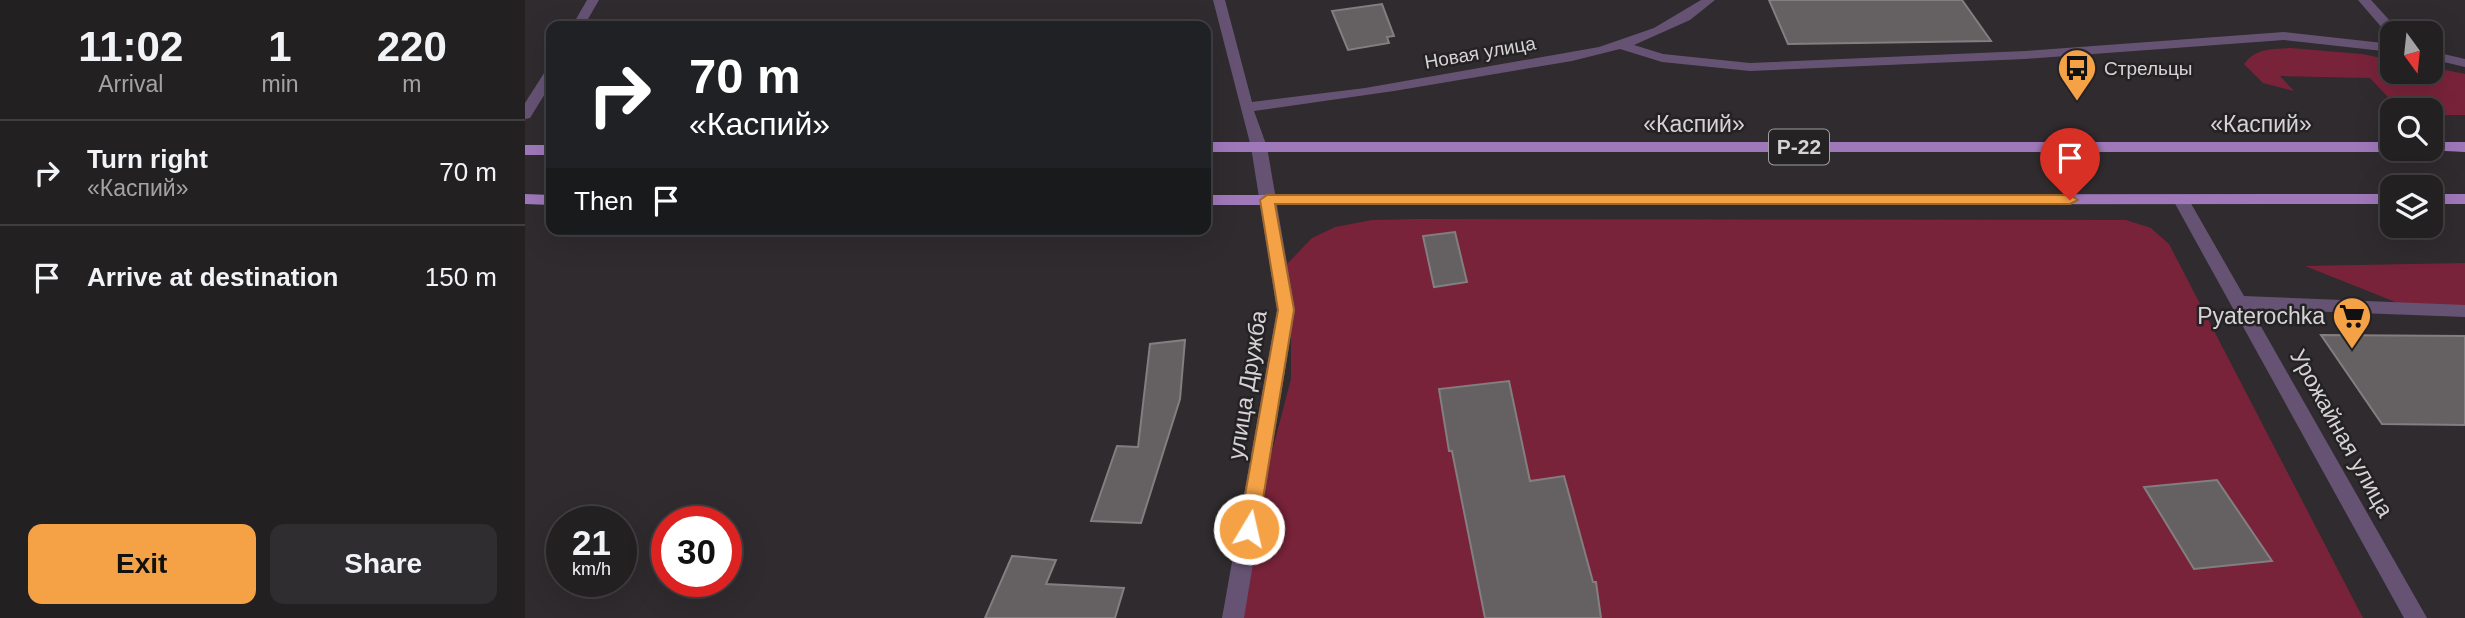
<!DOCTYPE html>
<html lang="en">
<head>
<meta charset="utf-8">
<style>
  body { margin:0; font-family:Arial,sans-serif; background:#2f2d2f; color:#f1f3f6; height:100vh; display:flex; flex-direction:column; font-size:26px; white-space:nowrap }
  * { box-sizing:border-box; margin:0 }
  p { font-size:23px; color:#a3a3a5 }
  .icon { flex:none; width:38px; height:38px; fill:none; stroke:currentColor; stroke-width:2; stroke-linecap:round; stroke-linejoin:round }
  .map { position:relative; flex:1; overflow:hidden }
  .details { display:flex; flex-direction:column; background:#232022; width:525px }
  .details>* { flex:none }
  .hud { position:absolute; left:21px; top:21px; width:665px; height:214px; border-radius:14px; box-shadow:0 7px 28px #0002,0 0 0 2px #403e40; background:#202124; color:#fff; overflow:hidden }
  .needle { width:46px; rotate:165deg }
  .controls { position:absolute; left:1855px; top:21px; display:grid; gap:14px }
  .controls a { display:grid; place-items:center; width:63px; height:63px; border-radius:14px; background:#232022; box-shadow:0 7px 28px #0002,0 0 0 2px #403e40; font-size:35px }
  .speed { position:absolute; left:21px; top:506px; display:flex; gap:14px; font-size:35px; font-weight:700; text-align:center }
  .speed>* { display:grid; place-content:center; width:91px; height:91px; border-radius:50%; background:#232022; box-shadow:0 7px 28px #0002,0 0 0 2px #403e40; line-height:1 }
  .speed small { font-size:18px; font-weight:400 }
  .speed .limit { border:10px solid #d22; background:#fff; color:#111 }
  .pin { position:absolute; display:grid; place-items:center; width:60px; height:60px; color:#fff; margin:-72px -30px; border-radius:50% 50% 50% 0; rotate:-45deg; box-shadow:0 0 7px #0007 }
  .pin .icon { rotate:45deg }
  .me { position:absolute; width:77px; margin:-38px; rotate:9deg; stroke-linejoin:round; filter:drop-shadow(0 0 5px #0008) }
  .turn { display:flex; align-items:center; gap:24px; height:147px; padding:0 28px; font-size:32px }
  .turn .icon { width:91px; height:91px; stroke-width:2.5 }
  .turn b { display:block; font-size:49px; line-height:60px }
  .then { display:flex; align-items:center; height:66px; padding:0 28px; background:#0003; gap:14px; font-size:26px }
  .eta { display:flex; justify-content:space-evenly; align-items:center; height:119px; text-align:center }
  .eta b { font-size:42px; font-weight:800; line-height:49px }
  .primary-button { display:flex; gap:14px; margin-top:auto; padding:14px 28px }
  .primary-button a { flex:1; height:80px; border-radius:14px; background:#f5a246; color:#111; font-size:28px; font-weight:800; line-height:80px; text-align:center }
  .primary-button a+a { background:#2f2d2f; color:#f1f3f6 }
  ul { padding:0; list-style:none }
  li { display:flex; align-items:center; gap:21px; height:105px; padding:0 28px; border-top:2px solid #403e40 }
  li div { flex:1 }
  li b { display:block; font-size:26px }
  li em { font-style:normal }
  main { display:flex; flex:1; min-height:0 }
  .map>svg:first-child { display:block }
  .green { fill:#79233a }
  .building { fill:#656062; stroke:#837e80; stroke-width:2 }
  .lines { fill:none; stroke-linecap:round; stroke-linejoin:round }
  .minor { fill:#665374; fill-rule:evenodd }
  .major { fill:#9f78ba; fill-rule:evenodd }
  .route { fill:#f5a246; stroke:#9f692e; stroke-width:2 }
  .labels { text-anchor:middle; stroke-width:5; stroke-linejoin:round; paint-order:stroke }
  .far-street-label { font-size:19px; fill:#d5d3d5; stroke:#252224 }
  .far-poi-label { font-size:19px; fill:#d5d3d5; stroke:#252224; text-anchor:start }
  .shield { fill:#252224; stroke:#a09ea0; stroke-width:2 }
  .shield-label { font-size:21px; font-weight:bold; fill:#d5d3d5 }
  .street-label { font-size:23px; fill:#d5d3d5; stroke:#252224 }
  .poi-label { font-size:23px; fill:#d5d3d5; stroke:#252224; text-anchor:end }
</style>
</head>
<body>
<main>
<section class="details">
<div class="eta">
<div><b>11:02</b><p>Arrival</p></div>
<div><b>1</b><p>min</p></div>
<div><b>220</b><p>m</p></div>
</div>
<ul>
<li><svg class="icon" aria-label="right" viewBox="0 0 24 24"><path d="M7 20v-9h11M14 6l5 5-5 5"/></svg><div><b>Turn right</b><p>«Каспий»</p></div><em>70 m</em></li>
<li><svg class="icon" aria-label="arrive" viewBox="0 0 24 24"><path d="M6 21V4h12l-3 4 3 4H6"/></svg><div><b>Arrive at destination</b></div><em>150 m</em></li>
</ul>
<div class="primary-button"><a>Exit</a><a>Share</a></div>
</section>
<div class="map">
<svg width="1940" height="618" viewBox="0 0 1940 618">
  <rect width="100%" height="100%" fill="#2f2b2e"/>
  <!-- green -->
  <g class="green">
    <path d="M1766 48 1837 54 1867 60V72H1906V67L1940 74V115H1906V110H1875L1845 78 1755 76 1769 91 1738 83 1719 64C1731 48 1746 49 1766 48Z"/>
    <polygon points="891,219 1601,220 1626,228 1644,244 1838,618 703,618 766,379 766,322 757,283 762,264 787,238 810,227 847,220"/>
    <polygon points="1940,263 1940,305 1878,305 1780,266"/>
  </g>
  <!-- building -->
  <g class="building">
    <polygon points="1244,0 1437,0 1466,41 1263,44"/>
    <polygon points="857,4 869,36 862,37 864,43 823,50 807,11"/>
    <polygon points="930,232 942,282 909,287 898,236"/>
    <polygon points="1796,335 1940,336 1940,425 1857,424"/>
    <polygon points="660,340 655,399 616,523 566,521 592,446 613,447 625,344"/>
    <polygon points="984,381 1005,481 1039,476 1068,582 1071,582 1076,618 960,618 927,451 924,451 914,389"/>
    <polygon points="1692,480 1747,561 1669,569 1619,487"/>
    <polygon points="487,556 531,560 521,584 599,588 590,618 460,618"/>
  </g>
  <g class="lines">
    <!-- minor -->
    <g class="minor">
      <polygon points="62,0 74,0 59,26 47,26"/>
      <polygon points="688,0 700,0 727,102 840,88 1074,47 1129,28 1176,0 1190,0 1165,20 1109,45 1138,54 1225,63 1500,51 1759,32 1867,44 1867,52 1759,40 1500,59 1225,71 1137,62 1095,49 1047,61 869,91 729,111 742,147 770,310 719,618 697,618 752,310 726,147"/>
      <polygon points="1833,0 1846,0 1876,33 1864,36"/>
      <polygon points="1906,51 1940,59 1940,67 1906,59"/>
      <polygon points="26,69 26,84 5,118 0,119 0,103 21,70"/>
      <polygon points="1656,195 1664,200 1719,296 1940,305 1940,317 1726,309 1902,618 1879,618 1648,200"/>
    </g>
    <!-- major -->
    <g class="major">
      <polygon points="681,142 1867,142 1867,149 1873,149 1867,152 681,152"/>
      <polygon points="1906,142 1940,142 1940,152 1901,150 1906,149"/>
      <rect x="0" y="145" width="26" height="10"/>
      <polygon points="0,194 26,195 26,205 0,204"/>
      <polygon points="1867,194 1867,204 681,205 681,195"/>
      <rect x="1906" y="194" width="34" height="10"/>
    </g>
  </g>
  <!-- route -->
  <polygon class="route" points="742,195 1545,195 1553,200 1545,204 750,204 769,310 733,529 730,535 724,538 717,535 714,529 753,310 735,200"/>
  <!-- icons -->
  <defs>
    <g id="bus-pin" transform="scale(2.0125)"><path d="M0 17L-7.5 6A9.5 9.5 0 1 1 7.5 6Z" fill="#f5a246" stroke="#252224"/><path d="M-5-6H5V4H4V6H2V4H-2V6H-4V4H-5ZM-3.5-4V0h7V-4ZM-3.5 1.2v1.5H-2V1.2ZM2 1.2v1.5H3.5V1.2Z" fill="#111"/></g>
    <g id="supermarket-pin" transform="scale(2.0125)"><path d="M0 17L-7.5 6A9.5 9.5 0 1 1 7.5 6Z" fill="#f5a246" stroke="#252224"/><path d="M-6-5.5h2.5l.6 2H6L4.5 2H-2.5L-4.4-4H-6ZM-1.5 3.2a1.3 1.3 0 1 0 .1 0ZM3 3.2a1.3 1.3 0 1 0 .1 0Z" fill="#111"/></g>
  </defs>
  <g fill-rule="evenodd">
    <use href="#bus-pin" x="1552" y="68"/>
    <use href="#supermarket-pin" x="1827" y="316"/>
  </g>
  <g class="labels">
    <!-- far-street labels -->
    <g class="far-street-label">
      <text transform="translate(955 52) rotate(-10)" y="7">Новая улица</text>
    </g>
    <!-- far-poi labels -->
    <g class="far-poi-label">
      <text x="1579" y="75">Стрельцы</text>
    </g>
    <!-- shield labels -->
    <rect class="shield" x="1244" y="129.5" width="60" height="35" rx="5"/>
    <g class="shield-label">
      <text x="1274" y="154">Р-22</text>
    </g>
    <!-- street labels -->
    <g class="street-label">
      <text x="1169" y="132">«Каспий»</text>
      <text x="1736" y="132">«Каспий»</text>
      <text transform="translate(722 385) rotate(-81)" y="8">улица Дружба</text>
      <text transform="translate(1817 433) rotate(61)" y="8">Урожайная улица</text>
    </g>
    <!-- poi labels -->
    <g class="poi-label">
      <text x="1800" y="324">Pyaterochka</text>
    </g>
  </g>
</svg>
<div class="controls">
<a><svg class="needle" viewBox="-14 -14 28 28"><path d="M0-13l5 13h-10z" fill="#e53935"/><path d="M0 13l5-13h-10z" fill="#a3a3a5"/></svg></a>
<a><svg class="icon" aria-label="search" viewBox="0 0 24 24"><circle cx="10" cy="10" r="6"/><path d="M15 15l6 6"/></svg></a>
<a><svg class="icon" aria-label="layers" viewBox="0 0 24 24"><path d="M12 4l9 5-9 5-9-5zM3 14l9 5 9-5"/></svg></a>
</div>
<div class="speed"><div>21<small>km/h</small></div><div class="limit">30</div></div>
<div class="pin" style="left:1545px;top:200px;background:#d93025"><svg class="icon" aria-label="arrive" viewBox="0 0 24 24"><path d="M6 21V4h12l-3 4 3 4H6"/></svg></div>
<svg class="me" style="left:724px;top:529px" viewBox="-20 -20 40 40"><circle r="17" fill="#f5a246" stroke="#fff" stroke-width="3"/><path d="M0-11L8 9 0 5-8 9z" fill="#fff"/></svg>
<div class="hud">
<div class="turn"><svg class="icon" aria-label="right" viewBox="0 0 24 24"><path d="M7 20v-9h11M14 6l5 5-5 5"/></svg><div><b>70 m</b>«Каспий»</div></div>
<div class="then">Then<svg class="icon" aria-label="arrive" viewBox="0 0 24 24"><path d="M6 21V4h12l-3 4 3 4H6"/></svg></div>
</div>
</div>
</main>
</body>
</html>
